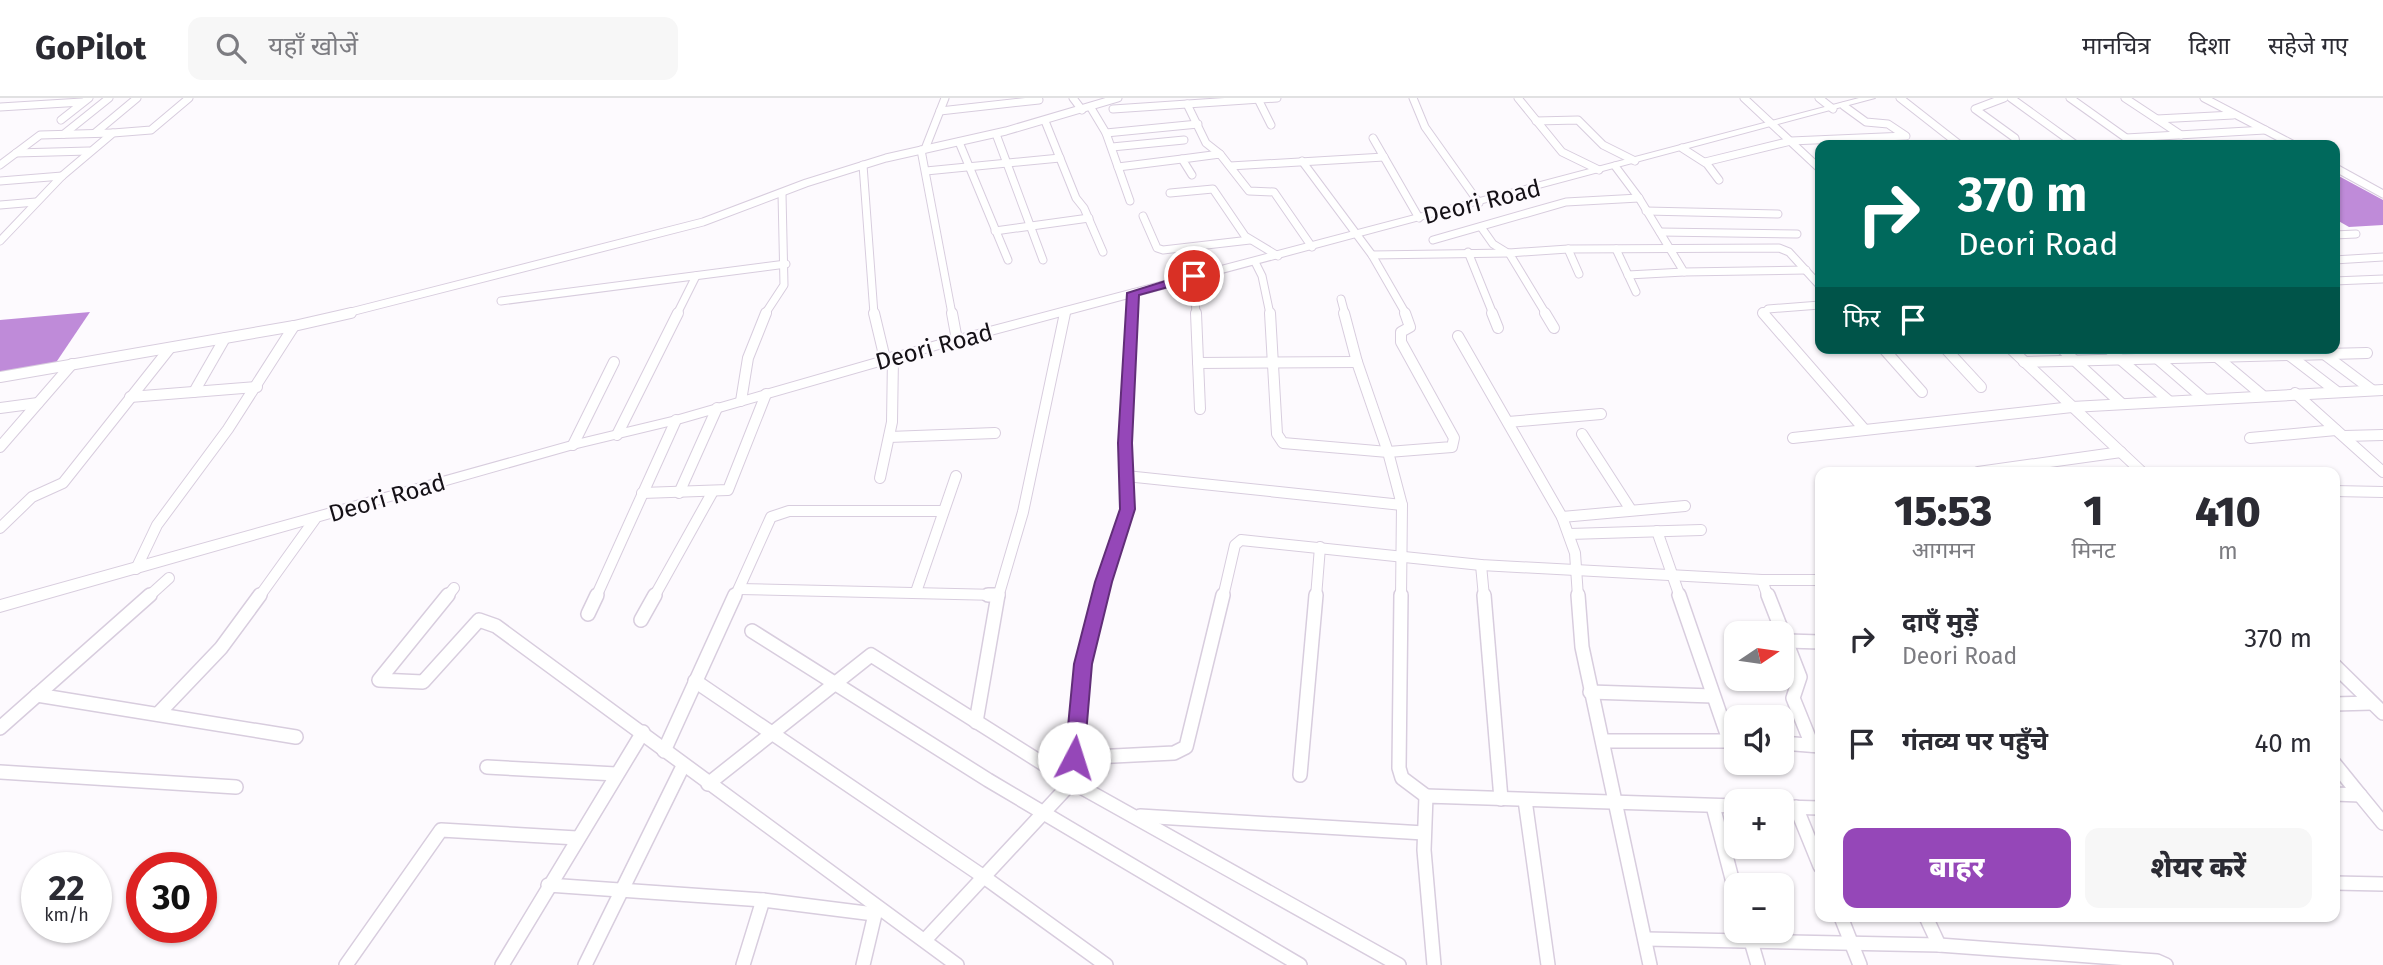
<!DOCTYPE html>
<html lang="hi">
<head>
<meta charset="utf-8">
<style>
  body { margin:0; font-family:"Fira Sans","Noto Sans Devanagari",sans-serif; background:#f7f7f7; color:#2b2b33; height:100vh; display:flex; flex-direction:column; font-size:26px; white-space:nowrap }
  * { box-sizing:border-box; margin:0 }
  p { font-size:23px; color:#7c7c81 }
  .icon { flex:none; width:38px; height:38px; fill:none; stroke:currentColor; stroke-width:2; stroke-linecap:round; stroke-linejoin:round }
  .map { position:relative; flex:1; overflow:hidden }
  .panel { position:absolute; left:1815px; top:369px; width:525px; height:455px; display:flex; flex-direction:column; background:#fff; border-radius:14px; box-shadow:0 2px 5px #0004 }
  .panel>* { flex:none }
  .top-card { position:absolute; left:1815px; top:42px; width:525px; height:214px; border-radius:14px; box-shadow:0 2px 5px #0004; background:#00695c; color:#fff; overflow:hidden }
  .needle { width:46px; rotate:77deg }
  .fabs { position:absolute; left:1724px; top:523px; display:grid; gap:14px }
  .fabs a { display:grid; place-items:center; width:70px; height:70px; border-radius:14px; background:#fff; box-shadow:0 2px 5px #0004; font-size:35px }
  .speed { position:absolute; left:21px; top:754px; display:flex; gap:14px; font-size:35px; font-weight:700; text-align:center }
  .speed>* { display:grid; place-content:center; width:91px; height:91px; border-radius:50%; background:#fff; box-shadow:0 2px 5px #0004; line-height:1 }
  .speed small { font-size:18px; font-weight:400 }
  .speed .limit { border:10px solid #d22; background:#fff; color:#111 }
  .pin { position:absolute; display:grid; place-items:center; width:60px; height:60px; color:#fff; margin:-30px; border:4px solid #fff; border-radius:50%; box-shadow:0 2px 7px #0007 }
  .me { position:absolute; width:77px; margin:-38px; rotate:5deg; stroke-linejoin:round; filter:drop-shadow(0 0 5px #0008) }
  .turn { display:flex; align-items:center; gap:24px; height:147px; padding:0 28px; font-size:32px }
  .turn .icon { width:91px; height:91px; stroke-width:2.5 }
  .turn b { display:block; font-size:49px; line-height:60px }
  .then { display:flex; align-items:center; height:66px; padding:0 28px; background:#0003; gap:14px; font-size:26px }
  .eta { display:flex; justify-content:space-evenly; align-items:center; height:119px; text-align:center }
  .eta b { font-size:42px; font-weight:800; line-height:49px }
  .primary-button { display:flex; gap:14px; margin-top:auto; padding:14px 28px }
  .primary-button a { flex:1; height:80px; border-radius:14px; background:#9547b8; color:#fff; font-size:28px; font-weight:800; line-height:80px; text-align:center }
  .primary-button a+a { background:#f7f7f7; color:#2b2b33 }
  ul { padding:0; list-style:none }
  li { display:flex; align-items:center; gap:21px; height:105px; padding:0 28px }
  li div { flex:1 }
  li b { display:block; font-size:26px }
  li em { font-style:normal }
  header { display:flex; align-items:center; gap:42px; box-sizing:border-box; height:98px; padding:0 35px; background:#fff; border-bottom:2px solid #e1e1e2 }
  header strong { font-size:33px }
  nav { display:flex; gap:38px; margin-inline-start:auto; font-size:24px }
  .search { width:490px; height:63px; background:#f7f7f7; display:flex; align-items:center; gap:18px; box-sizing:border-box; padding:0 24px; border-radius:14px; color:#7c7c81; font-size:26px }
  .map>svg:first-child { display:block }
  .water { fill:#bf8bd9 }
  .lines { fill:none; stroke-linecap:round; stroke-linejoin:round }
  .street-far2-casing { stroke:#d8cdde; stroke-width:9 }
  .street-far1-casing { stroke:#d8cdde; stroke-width:12 }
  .street-casing { stroke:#d8cdde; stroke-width:16 }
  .secondary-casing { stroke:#d8cdde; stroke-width:2 }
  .street-far2 { stroke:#fff; stroke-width:7 }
  .street-far1 { stroke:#fff; stroke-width:10 }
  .street { stroke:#fff; stroke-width:13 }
  .secondary { fill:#fff; fill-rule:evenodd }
  .route { fill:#9547b8; stroke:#612e78; stroke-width:2 }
  .labels { text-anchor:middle; stroke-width:5; stroke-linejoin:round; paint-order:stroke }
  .street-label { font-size:24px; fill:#151117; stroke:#fdfafe }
</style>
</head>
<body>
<header>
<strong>GoPilot</strong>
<div class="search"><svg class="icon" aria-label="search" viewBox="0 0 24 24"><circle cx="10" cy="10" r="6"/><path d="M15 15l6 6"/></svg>यहाँ खोजें</div>
<nav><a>मानचित्र</a><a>दिशा</a><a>सहेजे गए</a></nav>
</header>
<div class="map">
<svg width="2383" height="867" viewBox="0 0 2383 867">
  <rect width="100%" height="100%" fill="#fdfafe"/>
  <!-- water -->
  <g class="water">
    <polygon points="2335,76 2383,102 2383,127 2349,129 2335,121"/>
    <polygon points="90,214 55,266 0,274 0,222"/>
  </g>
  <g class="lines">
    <!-- street-far2 casing -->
    <g class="street-far2-casing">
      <g id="street-far2">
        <polyline points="1073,0 1082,12"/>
        <polyline points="1413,0 1425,29 1479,105"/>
        <polyline points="1518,0 1562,54 1599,72"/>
        <polyline points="1744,0 1820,71"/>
        <polyline points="1819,0 1833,11"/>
        <polyline points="1900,0 1960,47"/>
        <polyline points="2004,0 1975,11 2015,40 2016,45 2009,47"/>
        <polyline points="2011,0 2076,47"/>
        <polyline points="2070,0 2136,47"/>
        <polyline points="2125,0 2181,37"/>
        <polyline points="2204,0 2294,47"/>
        <polyline points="1258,1 1271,27"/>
        <polyline points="1187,6 1206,45 1220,56"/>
        <polyline points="0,9 82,4"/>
        <polyline points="1091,10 1106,35 1130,103"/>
        <polyline points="1113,11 1277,0"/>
        <polyline points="940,13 1039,2"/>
        <polyline points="2157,21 2233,17"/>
        <polyline points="61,22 89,0"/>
        <polyline points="1045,23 1076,100 1084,110 1103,154"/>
        <polyline points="1536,23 1578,22 1603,47 1635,63"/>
        <polyline points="95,35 137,0"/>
        <polyline points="1106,35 1198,26"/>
        <polyline points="64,36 109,0"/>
        <polyline points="996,36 1043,162"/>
        <polyline points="1373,40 1419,120"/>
        <polyline points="2126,40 2265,32"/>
        <polyline points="959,44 1008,162"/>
        <polyline points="1112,49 1184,42"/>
        <polyline points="1682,50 1707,66 1719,82"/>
        <polyline points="925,51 945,0"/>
        <polyline points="921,52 952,216"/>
        <polyline points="16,55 89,53"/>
        <polyline points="1302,63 1372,157 1406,216"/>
        <polyline points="1705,64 1791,43 1906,38 1888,26 1866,24 1844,8"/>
        <polyline points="0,67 40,37 113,35"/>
        <polyline points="863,67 874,216"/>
        <polyline points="1230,68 1384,59"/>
        <polyline points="1615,68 1639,100 1684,174 1806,172"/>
        <polyline points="1118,69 1182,61"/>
        <polyline points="2334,69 2383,96"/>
        <polyline points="926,73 1060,60"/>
        <polyline points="1192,77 1182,61 1220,56 1249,93 1274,94 1312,149"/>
        <polyline points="0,83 62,78"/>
        <polyline points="1170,95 1213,91 1245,138 1278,158"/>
        <polyline points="0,107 36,104"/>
        <polyline points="1646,113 1778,116"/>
        <polyline points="1143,118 1157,150 1163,152 1250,142"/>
        <polyline points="1481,129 1493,146 1506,154"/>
        <polyline points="995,133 1089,120"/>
        <polyline points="1660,134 1797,136"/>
        <polyline points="2334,137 2356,136"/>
        <polyline points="1433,142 1566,104 1639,100"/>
        <polyline points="0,143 62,78 113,35 151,32 189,0"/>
        <polyline points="1568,151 1579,176"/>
        <polyline points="1616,151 1636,194"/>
        <polyline points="1468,154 1493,216"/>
        <polyline points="1372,157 1509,155"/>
        <polyline points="2334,162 2383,159"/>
        <polyline points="1255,164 1262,178 1270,216"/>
        <polyline points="1628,177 1684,174"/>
        <polyline points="1185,180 1195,200 1196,216"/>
        <polyline points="2334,183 2383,181"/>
        <polyline points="1341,201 1345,216"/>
        <polyline points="501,203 786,166"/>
        <polyline points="343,216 703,124 806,85 886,60 1006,33 1118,0"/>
        <polyline points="677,216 696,178"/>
        <polyline points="765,216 784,187 782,96"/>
        <polyline points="1064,216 1065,213"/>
        <polyline points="1132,216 1133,195"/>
        <polyline points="1546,216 1509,155 1568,151 1779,150 1789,154 1820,188"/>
        <polyline points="1764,216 1768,211 1820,207"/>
      </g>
    </g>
    <!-- street-far1 casing -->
    <g class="street-far1-casing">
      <g id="street-far1">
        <polyline points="874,215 885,261"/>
        <polyline points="952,215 957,242"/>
        <polyline points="1196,215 1200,311"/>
        <polyline points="1344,215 1357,264 1388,354 1452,349 1454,340 1401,244 1401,234 1410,229 1405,215"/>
        <polyline points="1492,215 1498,230"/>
        <polyline points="1545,215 1554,230"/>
        <polyline points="1763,215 1864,331"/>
        <polyline points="1458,238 1562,419 1575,455 1578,499"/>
        <polyline points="1883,250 1922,294"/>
        <polyline points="1945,250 1981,289"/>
        <polyline points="2010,250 2142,374"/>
        <polyline points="2061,250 2122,306"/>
        <polyline points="2107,250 2169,303"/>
        <polyline points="2145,250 2204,301"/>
        <polyline points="2206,250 2262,297"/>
        <polyline points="2324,256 2372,292"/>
        <polyline points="2289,257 2336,293"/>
        <polyline points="2024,264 2367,255"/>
        <polyline points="1198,265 1357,264"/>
        <polyline points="0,279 294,228 351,215"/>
        <polyline points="194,294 225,240"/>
        <polyline points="2295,295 2383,374"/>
        <polyline points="130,299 257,289"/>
        <polyline points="741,303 748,260 766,215"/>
        <polyline points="0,310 38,305"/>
        <polyline points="1508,324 1601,316"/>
        <polyline points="1582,336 1631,412"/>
        <polyline points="617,337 678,215"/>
        <polyline points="2344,338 2383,337"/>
        <polyline points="889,339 995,335"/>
        <polyline points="1793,340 2072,309 2383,292"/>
        <polyline points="2250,340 2336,332"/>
        <polyline points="573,347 614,264"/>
        <polyline points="0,349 72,266"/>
        <polyline points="1978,374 2121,354"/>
        <polyline points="1126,378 1402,407 1388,354 1283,345 1277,336 1270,215"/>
        <polyline points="880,380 892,324 893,259"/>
        <polyline points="2334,393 2383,394"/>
        <polyline points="642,395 728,392 766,296"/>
        <polyline points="679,395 717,310"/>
        <polyline points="1562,419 1685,408"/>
        <polyline points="0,430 32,399 63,385 170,250"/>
        <polyline points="1657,433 1680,499"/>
        <polyline points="1569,436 1701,432"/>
        <polyline points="1481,467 1484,499"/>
        <polyline points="136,471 157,427 228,331 294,228"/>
        <polyline points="739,491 998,497"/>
        <polyline points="916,494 956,378"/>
        <polyline points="148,499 169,480"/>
        <polyline points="259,499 315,421"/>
        <polyline points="447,499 454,490"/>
        <polyline points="596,499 676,322"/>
        <polyline points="654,499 712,395"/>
        <polyline points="735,499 771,419 789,413 943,413"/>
        <polyline points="998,499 1023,414 1065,215"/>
        <polyline points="1099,499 1128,411 1125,345 1132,215"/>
        <polyline points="1223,499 1235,447 1241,442 1481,467 1762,482"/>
        <polyline points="1316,499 1320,449"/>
        <polyline points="1401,499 1402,407"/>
        <polyline points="1768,499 1762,482 1820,482"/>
      </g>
    </g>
    <!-- street casing -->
    <g class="street-casing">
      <g id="street">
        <polyline points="448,497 379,582 423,584 479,522 496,528 957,867"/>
        <polyline points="988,497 998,497"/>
        <polyline points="1401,497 1399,670 1402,680 1426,698"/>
        <polyline points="1484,497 1501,701"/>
        <polyline points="1578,497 1582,549 1650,867"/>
        <polyline points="1679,497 1729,642"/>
        <polyline points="1768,497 1800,579 1793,600 1812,647"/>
        <polyline points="588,516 597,497"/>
        <polyline points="641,522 655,497"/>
        <polyline points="752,533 988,682 1300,867"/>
        <polyline points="1788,543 1820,544"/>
        <polyline points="2334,567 2383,615"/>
        <polyline points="695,583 984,779 1106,867"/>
        <polyline points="1590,594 1713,598"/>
        <polyline points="37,597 296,639"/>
        <polyline points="2334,606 2372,605"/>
        <polyline points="158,616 221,550 260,497"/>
        <polyline points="976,624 998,497"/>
        <polyline points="0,630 150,497"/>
        <polyline points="1603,643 1736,643"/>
        <polyline points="1782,645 1820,648"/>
        <polyline points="664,653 735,497"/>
        <polyline points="1074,660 1174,655 1186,649 1223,497"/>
        <polyline points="2334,665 2360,697 2334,696"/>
        <polyline points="487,669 616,676"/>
        <polyline points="0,674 236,689"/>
        <polyline points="1300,677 1316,497"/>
        <polyline points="708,686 871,557 1072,684 1399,867"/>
        <polyline points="2360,697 2383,725"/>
        <polyline points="1525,702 1548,867"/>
        <polyline points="1713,708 1736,796"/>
        <polyline points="1782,709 1820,710"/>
        <polyline points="1796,709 1820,768"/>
        <polyline points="1140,718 1424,735"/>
        <polyline points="2334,785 2383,786"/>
        <polyline points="548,787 763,802 874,816"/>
        <polyline points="1841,819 1860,867"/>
        <polyline points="1926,819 1939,847"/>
        <polyline points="1748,833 1758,867"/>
        <polyline points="1646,841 1939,847 2157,863 2166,867"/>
        <polyline points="925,842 1072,684 1083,566 1100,497"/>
        <polyline points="346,867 441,732 577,740"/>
        <polyline points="502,867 643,634"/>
        <polyline points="585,867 683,668"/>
        <polyline points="743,867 763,802"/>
        <polyline points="863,867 876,812"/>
        <polyline points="1434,867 1424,752 1426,698 1736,708"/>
      </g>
    </g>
    <!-- secondary casing -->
    <g class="secondary-casing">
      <polygon id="secondary" points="1859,0 1875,0 946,249 681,325 577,350 0,514 0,502 568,344 672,319 936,243"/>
    </g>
    <!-- street-far2 -->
    <use href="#street-far2" class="street-far2"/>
    <!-- street-far1 -->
    <use href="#street-far1" class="street-far1"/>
    <!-- street -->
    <use href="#street" class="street"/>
    <!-- secondary -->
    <use href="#secondary" class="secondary"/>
  </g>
  <!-- route -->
  <polygon class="route" points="1194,174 1200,178 1198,181 1139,197 1132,345 1135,411 1112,484 1092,566 1084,660 1081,666 1068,666 1065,660 1074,566 1095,484 1120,411 1118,345 1127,195"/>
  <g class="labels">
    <!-- street labels -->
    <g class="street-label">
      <text transform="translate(1482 104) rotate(-14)" y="8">Deori Road</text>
      <text transform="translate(934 249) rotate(-15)" y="8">Deori Road</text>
      <text transform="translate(387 400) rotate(-16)" y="8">Deori Road</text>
    </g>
  </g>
</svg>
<div class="fabs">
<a><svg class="needle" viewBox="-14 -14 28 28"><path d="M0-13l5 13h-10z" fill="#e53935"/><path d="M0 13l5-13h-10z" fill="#7c7c81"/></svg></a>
<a><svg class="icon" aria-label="sound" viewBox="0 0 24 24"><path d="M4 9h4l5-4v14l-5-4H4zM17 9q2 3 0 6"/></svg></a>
<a>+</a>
<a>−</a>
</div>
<div class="speed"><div>22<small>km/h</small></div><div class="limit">30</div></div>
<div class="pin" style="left:1194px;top:178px;background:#d93025"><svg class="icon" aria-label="arrive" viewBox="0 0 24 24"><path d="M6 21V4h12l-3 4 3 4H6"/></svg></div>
<svg class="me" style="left:1074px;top:660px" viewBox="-20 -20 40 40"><circle r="19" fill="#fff"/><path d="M0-13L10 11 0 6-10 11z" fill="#9547b8"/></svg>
<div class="top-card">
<div class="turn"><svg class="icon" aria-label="right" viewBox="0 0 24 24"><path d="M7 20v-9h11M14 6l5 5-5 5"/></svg><div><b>370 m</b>Deori Road</div></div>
<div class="then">फिर<svg class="icon" aria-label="arrive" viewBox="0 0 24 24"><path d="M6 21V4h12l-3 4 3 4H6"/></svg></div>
</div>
<section class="panel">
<div class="eta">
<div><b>15:53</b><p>आगमन</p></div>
<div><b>1</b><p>मिनट</p></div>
<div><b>410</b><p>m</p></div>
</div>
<ul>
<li><svg class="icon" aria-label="right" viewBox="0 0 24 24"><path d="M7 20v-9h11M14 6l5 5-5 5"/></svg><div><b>दाएँ मुड़ें</b><p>Deori Road</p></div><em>370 m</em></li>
<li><svg class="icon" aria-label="arrive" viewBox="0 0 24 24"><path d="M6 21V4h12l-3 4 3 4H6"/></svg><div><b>गंतव्य पर पहुँचे</b></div><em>40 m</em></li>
</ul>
<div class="primary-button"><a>बाहर</a><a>शेयर करें</a></div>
</section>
</div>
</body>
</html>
